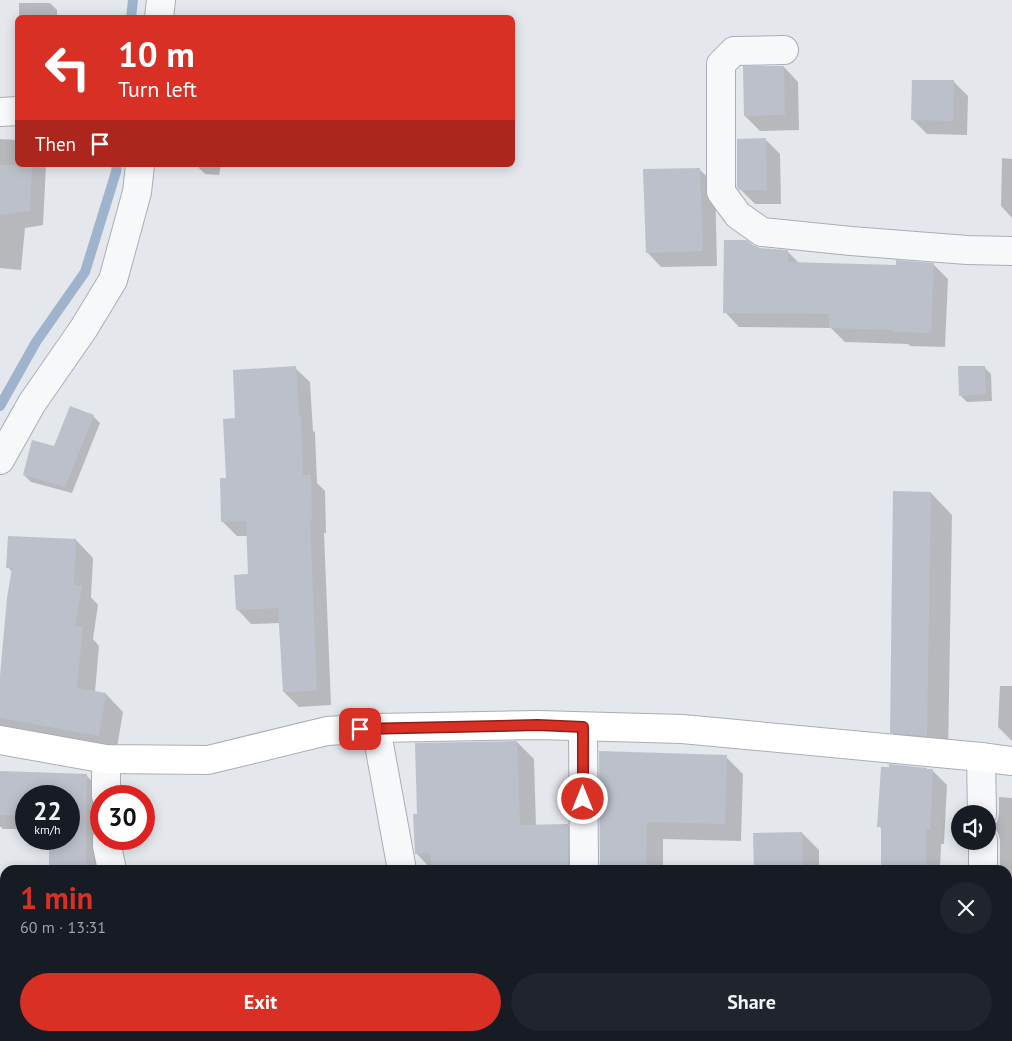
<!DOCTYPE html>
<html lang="en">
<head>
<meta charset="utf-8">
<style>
  body { margin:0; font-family:"PT Sans",sans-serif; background:#20242c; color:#f1f3f6; height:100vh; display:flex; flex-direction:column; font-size:19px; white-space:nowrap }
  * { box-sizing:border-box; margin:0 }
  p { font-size:16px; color:#9ea1a6 }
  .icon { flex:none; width:28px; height:28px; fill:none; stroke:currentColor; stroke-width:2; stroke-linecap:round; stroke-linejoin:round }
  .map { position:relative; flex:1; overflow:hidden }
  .side { position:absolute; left:0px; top:865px; width:1012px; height:176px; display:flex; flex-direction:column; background:#171b24; border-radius:15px 15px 0 0; box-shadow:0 2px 12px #0003 }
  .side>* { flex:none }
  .top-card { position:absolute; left:15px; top:15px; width:500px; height:152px; border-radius:8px; box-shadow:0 2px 12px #0003; background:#d93025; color:#fff; overflow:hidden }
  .fabs { position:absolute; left:951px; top:805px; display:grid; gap:10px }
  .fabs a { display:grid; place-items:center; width:45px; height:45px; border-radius:50%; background:#171b24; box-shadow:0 2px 12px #0003; font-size:25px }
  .speed { position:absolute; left:15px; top:785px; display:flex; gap:10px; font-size:25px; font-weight:700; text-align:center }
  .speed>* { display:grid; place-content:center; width:65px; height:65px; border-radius:50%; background:#171b24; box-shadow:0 2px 12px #0003; line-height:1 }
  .speed small { font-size:12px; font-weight:400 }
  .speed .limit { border:8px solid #d22; background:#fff; color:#111 }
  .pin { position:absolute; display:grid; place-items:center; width:42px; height:42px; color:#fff; margin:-21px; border-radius:10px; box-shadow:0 2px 8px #0006 }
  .me { position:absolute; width:55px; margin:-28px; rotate:0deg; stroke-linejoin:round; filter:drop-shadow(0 0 4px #0008) }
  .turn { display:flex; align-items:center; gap:18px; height:105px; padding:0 20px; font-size:22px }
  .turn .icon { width:65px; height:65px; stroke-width:2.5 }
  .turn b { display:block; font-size:35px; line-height:42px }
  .then { display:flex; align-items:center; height:48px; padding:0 20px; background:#0003; gap:10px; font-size:19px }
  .round { display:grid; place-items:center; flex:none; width:52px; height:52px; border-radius:26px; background:#20242c }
  .overview { display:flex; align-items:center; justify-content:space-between; height:85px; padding:0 20px }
  h1 { font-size:30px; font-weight:700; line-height:38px; color:#d93025 }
  .button { display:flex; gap:10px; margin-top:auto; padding:10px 20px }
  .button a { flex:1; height:58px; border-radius:30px; background:#d93025; color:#fff; font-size:20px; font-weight:700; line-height:58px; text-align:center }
  .button a+a { background:#20242c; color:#f1f3f6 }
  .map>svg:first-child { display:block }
  .shadow { fill:#0003 }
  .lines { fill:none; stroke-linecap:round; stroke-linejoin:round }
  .stream { stroke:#9fb4cc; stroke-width:10 }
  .building { fill:#bbc0ca }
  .street-casing { stroke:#a9aeb7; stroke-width:30 }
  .secondary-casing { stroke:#a9aeb7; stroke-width:30 }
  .street { stroke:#f7f8fa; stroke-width:28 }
  .secondary { stroke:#fff; stroke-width:28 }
  .route-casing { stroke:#8d1f18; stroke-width:12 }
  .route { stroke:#d93025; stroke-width:9 }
</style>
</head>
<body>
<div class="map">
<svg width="1012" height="1041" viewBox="0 0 1012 1041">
  <rect width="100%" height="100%" fill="#e4e7ec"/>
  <!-- shadow -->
  <g class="shadow">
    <polygon points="19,3 50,3 57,10 57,18 19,18"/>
    <polygon points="784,67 798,82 799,130 760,131 745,116"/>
    <polygon points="953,81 968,96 967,135 927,134 913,120"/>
    <polygon points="0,139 18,140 18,165 46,165 43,225 25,228 21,270 0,268"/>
    <polygon points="765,139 780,154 781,204 755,204 740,189"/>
    <polygon points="1002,158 1012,159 1012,218 1001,206"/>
    <polygon points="196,165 221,165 219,175 205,174"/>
    <polygon points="700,170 715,184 717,266 661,267 647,252"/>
    <polygon points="760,249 788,252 799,263 898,266 933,264 948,279 945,347 910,346 908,344 845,342 831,328 739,327 725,312"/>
    <polygon points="984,367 991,374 992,401 967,402 960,395"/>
    <polygon points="295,368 310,382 313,431 315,432 317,483 325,491 326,533 324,533 331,705 299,707 284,692 280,623 251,624 237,609 249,576 248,536 237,536 222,521 227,479 237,420"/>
    <polygon points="93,416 100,423 72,493 31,482 24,475 55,447"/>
    <polygon points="931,493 952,515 948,757 913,754 891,732"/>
    <polygon points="76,540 93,558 91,597 98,605 93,639 99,646 95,692 106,694 123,712 116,753 0,728 0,675 1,676 13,573 8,567"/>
    <polygon points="1000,686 1012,686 1012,741 998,727"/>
    <polygon points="517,742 534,759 536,826 568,825 584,842 585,870 432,870 416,853 419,815"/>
    <polygon points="600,753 726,757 743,774 741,841 663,839 663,870 601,870"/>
    <polygon points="933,771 947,785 944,844 941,844 940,870 882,870 883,830 879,826"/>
    <polygon points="0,773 86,775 101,790 100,870 50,870 50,839 69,839 69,796 26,796 26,829 3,829 0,826"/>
    <polygon points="999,797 1012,798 1012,987 1008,983 1008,870 1000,870 1000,840 998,833 995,829 995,824 997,822 999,814"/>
    <polygon points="802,833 819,850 819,870 755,870"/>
    <polygon points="0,916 5,916 5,957 0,952"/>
    <polygon points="72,1036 96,1036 96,1041 74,1041"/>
    <polygon points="467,1036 778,1036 778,1041 601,1041 600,1037 593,1039 591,1041 469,1041 467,1039"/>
  </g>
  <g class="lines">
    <!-- stream -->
    <g class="stream">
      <polyline points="131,18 133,0"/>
      <polyline points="0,406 36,342 85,272 116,172 117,165"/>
    </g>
  </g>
  <!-- building -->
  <g class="building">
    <polygon points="743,66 784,66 785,115 744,116"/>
    <polygon points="912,80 954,80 953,121 911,120"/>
    <polygon points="766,138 767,190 739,190 737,187 737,139"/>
    <polygon points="0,165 32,165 30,211 0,215"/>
    <polygon points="700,168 703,251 646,253 643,169"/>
    <polygon points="724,240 747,240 753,245 760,248 788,250 788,262 896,265 896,260 934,263 931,333 894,332 894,330 829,328 829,314 723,313"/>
    <polygon points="296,366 299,416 301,416 303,475 311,475 312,519 310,519 317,691 283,692 278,608 236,610 234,575 248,574 246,521 221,522 220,478 226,478 223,419 235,418 233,370"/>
    <polygon points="958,366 985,366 986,394 959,396"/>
    <polygon points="70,406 94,415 65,487 23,475 32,440 54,446"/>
    <polygon points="893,491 931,492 927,736 890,733"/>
    <polygon points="8,536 76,539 74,585 82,586 75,627 83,627 77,688 106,693 99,736 0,718 0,676 7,598 12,568 6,568"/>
    <polygon points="517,741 520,825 568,824 568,870 431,870 430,853 415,854 415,853 413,814 417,814 415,743"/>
    <polygon points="599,751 727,755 725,824 647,822 646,870 600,870"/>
    <polygon points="889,764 927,768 927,769 933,769 930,830 926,829 926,870 881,870 881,827 877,827 881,767 889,767"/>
    <polygon points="0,771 87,774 86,870 49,870 49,839 69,839 69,796 26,796 26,816 0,815"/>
    <polygon points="802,832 803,870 754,870 753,833"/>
  </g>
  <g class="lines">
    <!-- street casing -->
    <g class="street-casing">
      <g id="street">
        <polyline points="159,18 161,0"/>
        <polyline points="784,50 734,51 721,64 721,192 738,215 762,232 851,241 967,250 1012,251"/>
        <polyline points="0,112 18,111"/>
        <polyline points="0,460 32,403 84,328 113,280 137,192 140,165"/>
        <polyline points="583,727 584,870"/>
        <polyline points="376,728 402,870"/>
        <polyline points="981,757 982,814"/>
        <polyline points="106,759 106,796"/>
        <polyline points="107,839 107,846 112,870"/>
        <polyline points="983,841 983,870"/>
        <polyline points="140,1036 141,1041"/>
        <polyline points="431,1036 432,1041"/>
        <polyline points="584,1036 584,1041"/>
        <polyline points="987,1036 987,1041"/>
      </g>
    </g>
    <!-- secondary casing -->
    <g class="secondary-casing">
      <polyline id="secondary" points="0,740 106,759 208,760 327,731 376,728 538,725 682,729 981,757 1012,761"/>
    </g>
    <!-- street -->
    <use href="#street" class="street"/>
    <!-- secondary -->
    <use href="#secondary" class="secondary"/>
  </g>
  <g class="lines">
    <!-- route casing -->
    <g class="route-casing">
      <polyline id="route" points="360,729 538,725 583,727 583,799"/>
    </g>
    <!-- route -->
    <use href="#route" class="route"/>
  </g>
</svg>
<div class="fabs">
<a><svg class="icon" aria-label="sound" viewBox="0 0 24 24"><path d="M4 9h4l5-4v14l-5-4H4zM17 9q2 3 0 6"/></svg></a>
</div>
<div class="speed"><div>22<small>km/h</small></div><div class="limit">30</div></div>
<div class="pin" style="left:360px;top:729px;background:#d93025"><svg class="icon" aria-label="arrive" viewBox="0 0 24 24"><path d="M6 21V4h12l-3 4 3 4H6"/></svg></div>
<svg class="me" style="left:583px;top:799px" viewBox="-20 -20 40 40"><circle r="17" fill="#d93025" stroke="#fff" stroke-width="3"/><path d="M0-11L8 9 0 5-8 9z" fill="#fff"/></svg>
<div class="top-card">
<div class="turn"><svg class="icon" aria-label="left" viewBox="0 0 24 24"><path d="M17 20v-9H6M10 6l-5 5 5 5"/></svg><div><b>10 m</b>Turn left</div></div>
<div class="then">Then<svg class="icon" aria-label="arrive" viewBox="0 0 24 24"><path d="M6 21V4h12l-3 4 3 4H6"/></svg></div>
</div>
<section class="side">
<div class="overview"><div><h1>1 min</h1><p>60 m · 13:31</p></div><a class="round"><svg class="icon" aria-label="close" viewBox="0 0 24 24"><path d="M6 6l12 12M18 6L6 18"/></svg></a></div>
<div class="button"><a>Exit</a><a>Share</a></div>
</section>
</div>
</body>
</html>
